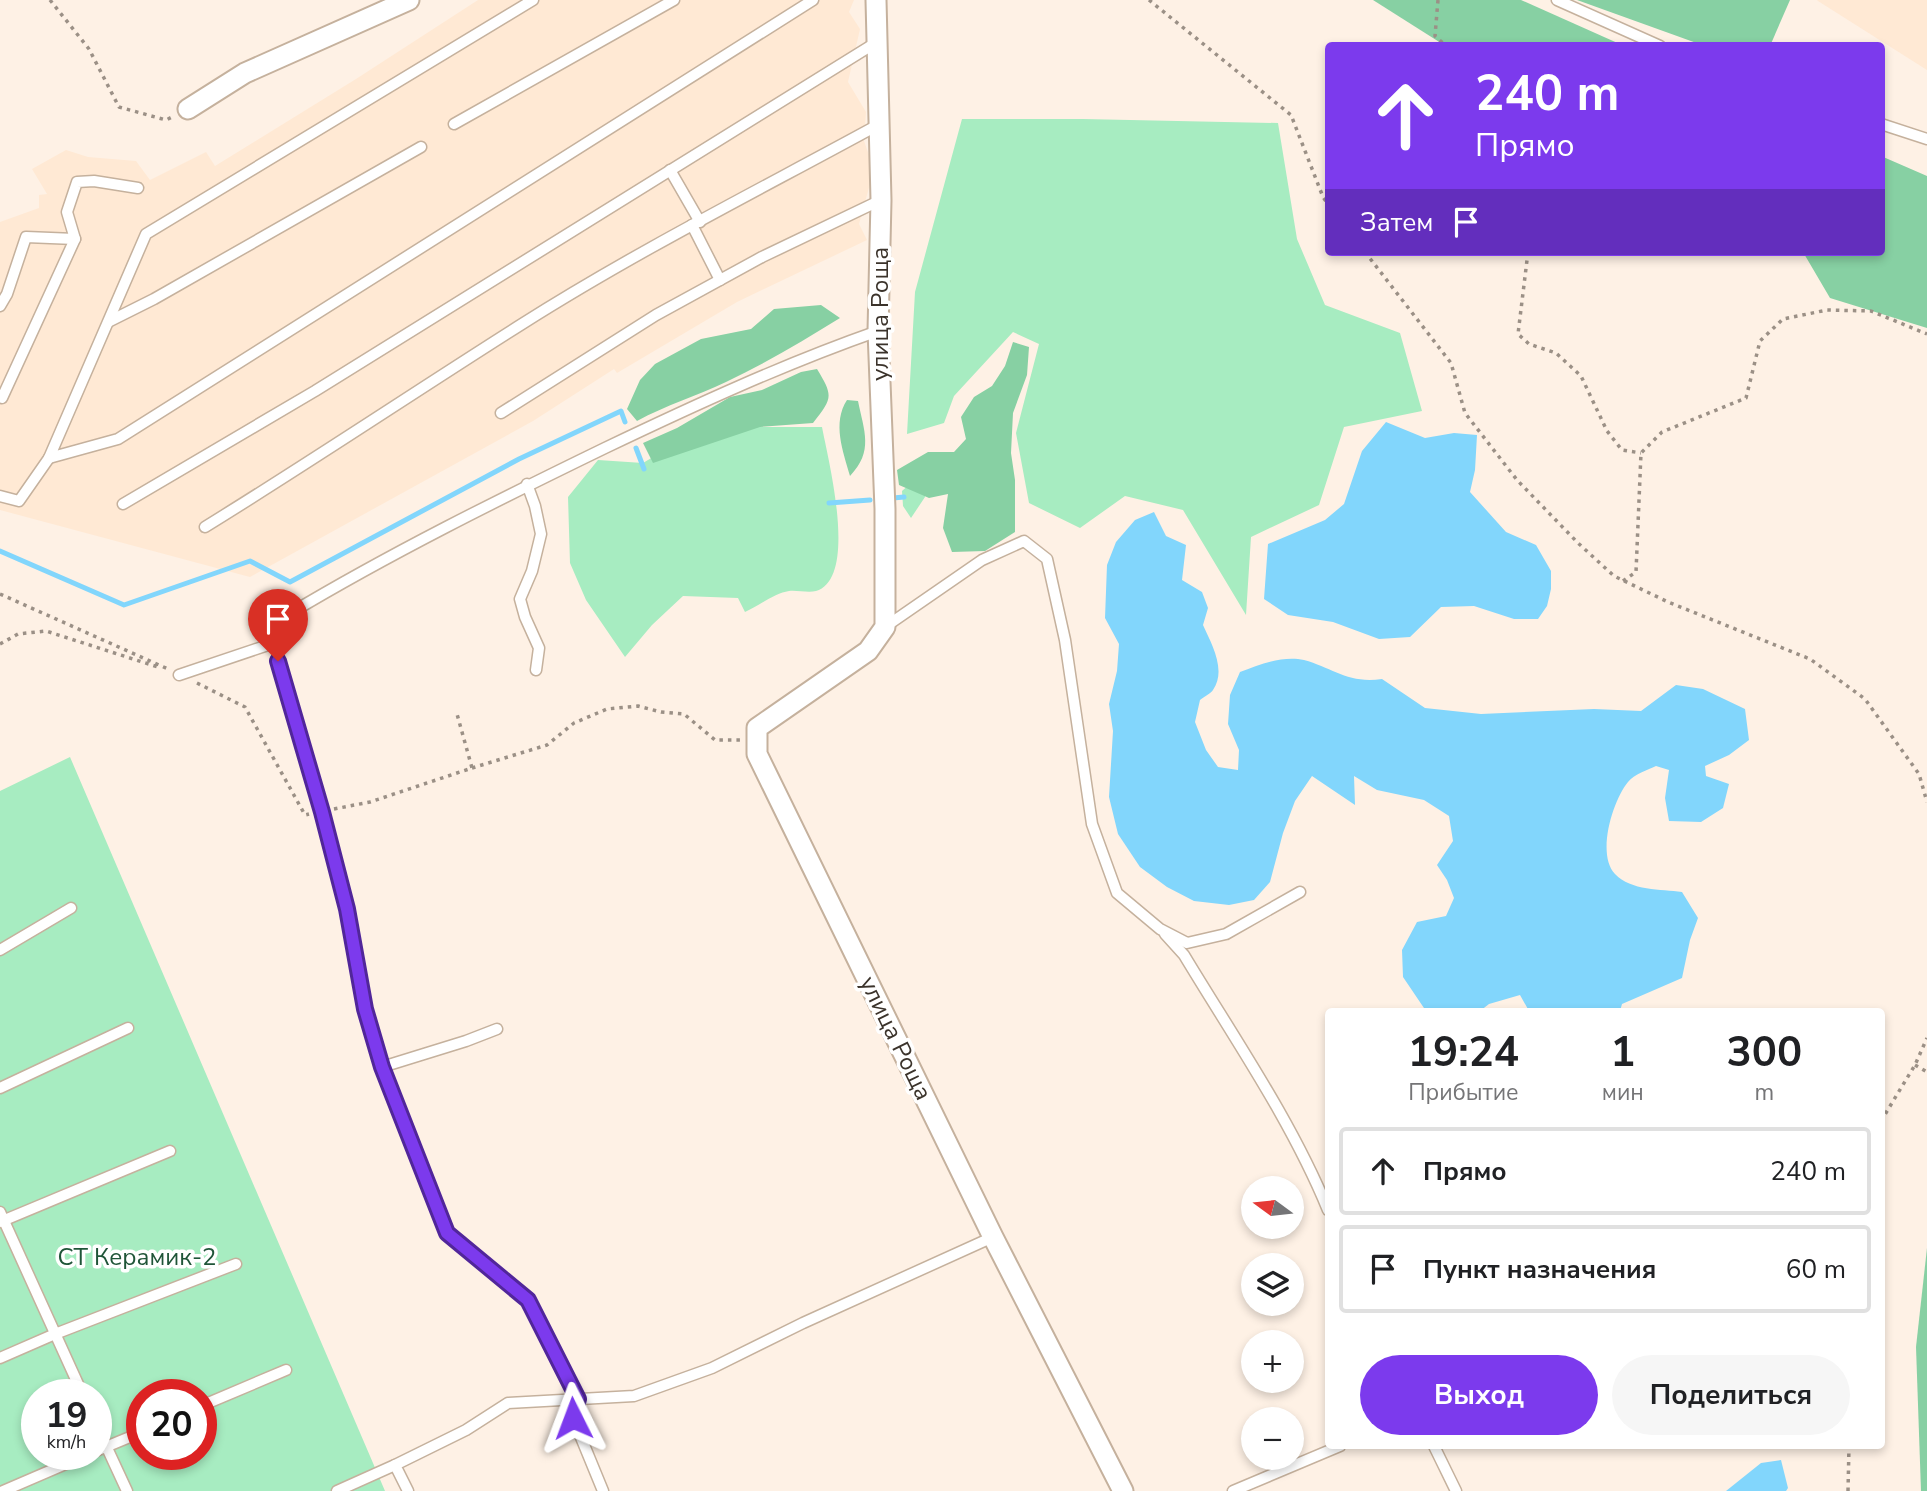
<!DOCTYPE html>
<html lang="ru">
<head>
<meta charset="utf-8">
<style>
  body { margin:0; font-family:"Nunito Sans",sans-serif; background:#f6f6f6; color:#202124; height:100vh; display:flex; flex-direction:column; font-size:26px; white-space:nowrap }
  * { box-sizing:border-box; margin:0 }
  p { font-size:23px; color:#757577 }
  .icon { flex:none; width:38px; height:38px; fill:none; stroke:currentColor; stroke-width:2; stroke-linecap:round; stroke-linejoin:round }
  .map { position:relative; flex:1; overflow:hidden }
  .sheet { position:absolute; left:1325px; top:1008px; width:560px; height:441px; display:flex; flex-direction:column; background:#fff; border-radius:7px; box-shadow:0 4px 10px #0003 }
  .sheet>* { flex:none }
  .banner { position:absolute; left:1325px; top:42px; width:560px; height:214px; border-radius:7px; box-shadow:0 4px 10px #0003; background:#7c3aed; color:#fff; overflow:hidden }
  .needle { width:46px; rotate:285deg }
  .fabs { position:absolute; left:1241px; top:1176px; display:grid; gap:14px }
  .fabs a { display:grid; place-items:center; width:63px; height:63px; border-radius:50%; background:#fff; box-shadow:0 4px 10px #0003; font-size:35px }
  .speed { position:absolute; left:21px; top:1379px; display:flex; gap:14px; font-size:35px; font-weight:700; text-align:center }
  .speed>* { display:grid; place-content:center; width:91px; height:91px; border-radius:50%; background:#fff; box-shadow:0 4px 10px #0003; line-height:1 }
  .speed small { font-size:18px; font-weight:400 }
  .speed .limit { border:10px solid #d22; background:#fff; color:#111 }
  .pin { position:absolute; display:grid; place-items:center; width:60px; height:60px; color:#fff; margin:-72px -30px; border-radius:50% 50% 50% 0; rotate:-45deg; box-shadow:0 0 7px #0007 }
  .pin .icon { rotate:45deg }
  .me { position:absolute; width:77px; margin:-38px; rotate:357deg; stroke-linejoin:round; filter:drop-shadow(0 0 5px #0008) }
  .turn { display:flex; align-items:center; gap:24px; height:147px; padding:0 35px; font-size:32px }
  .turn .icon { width:91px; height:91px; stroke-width:2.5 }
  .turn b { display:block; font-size:49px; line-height:60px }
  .then { display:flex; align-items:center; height:66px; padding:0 35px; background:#0003; gap:14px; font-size:26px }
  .eta { display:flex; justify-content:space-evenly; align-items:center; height:119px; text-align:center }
  .eta b { font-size:42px; font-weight:700; line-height:49px }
  .button { display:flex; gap:14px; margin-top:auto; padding:14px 35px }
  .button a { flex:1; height:80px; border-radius:42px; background:#7c3aed; color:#fff; font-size:28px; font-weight:700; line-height:80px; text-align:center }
  .button a+a { background:#f6f6f6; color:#202124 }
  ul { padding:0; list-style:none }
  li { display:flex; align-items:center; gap:21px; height:88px; margin:0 14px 10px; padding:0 21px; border:4px solid #e0e0e0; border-radius:7px }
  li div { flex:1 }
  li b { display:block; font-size:26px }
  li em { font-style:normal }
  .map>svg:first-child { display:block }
  .built { fill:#ffe9d4 }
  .green { fill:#a7ecc1; fill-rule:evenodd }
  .forest { fill:#87d0a3 }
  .water { fill:#82d6fc }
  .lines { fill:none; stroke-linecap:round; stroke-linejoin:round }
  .stream { stroke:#82d6fc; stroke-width:5 }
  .lane-casing { stroke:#c5b19d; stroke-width:13 }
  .street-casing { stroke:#c5b19d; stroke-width:23 }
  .path { stroke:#9b9086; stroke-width:3.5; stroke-dasharray:3.5 5; stroke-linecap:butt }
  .lane { stroke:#fff; stroke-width:10 }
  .street { stroke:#fff; stroke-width:19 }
  .route-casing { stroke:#51269a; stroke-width:18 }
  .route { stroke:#7c3aed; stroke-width:12 }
  .labels { text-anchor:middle; stroke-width:7; stroke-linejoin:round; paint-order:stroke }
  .street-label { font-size:24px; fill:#3b332b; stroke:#fff }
  .park-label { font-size:24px; fill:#1f5538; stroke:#fff }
</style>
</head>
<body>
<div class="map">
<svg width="1927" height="1491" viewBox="0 0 1927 1491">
  <rect width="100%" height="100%" fill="#fef1e5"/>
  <!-- built -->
  <g class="built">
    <polygon points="478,0 854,0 849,12 860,29 848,82 866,112 864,141 870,158 870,184 859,224 867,240 737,302 617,373 614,369 533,421 250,577 0,510 0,222 39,208 39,195 47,194 32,169 66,150 88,157 136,161 150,180 206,152 215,166 356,79"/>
    <polygon points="1817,0 1927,0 1927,70 1818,1"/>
  </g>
  <!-- green -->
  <g class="green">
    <polygon points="962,119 1083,119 1278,123 1297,239 1325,305 1400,333 1422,411 1344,427 1319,505 1251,537 1246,615 1183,510 1125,496 1080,528 1029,503 1016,433 1039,344 1013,332 954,396 944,423 907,434 915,292"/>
    <path d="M703 427H822C828 459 859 578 816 591 808 593 797 590 789 591 775 593 758 606 745 612L738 598 683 596 652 625 625 657 586 600 570 563 568 497 598 460 643 463Z"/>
    <polygon points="912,482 928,483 925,497 911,518 903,506 902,491"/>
    <path d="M70 757 385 1491H0V791ZM37 1395H96V1454H37ZM142 1395H201V1454H142Z"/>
  </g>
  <!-- forest -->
  <g class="forest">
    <polygon points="1373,0 1521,0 1622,45 1444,45"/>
    <polygon points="1577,0 1790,0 1770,46 1702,45"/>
    <polygon points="1881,156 1927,176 1927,328 1830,298 1803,252 1881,252"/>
    <path d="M821 305 840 318C803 341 766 363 726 382 697 396 666 405 637 421L627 409 640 380 655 364 701 339 751 329 774 309Z"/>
    <polygon points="1013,342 1029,347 1027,375 1013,413 1011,453 1015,480 1015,532 985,551 952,552 943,528 948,494 929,498 899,485 897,470 928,452 954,452 966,439 961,417 974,397 992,386 1005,366"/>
    <path d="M817 369C834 397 832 398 813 423L760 427 653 463 643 443 677 428 730 397 762 390 801 372Z"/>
    <path d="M847 400 858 401C864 431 874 451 850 476 843 451 832 423 847 400Z"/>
    <polygon points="1927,1248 1927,1491 1921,1491 1916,1347"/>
  </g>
  <!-- water -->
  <g class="water">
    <polygon points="1386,422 1425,438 1454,433 1477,435 1475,470 1470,492 1506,532 1536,545 1551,571 1551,589 1547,606 1538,619 1514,619 1474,606 1441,607 1410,637 1379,639 1333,622 1288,615 1264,599 1268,544 1325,520 1344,504 1362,451"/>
    <path d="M1154 512 1166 536 1186 545 1182 580 1202 592 1208 608 1203 625C1211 643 1227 670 1213 690 1211 693 1204 697 1200 700L1195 722 1206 750 1218 767 1238 770 1239 750 1228 724 1230 695 1240 672C1259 665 1283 655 1304 660 1333 668 1348 684 1382 679L1425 708 1481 714 1594 709 1641 711 1676 685 1703 689 1745 709 1749 740 1729 755 1705 766 1706 776 1729 784 1723 808 1701 822 1669 821 1665 798 1669 770 1656 766C1648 770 1634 774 1628 782 1613 800 1596 854 1615 874 1631 891 1661 889 1682 892L1698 918 1690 940 1682 978 1622 1004 1620 1011H1529L1520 995 1489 1004 1480 1011H1426L1403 977 1402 950 1417 922 1446 916 1454 898 1447 880 1437 865 1453 841 1449 816 1424 800 1377 790 1354 776 1355 805 1312 776 1295 801 1283 833 1270 882 1254 900 1229 905 1194 901 1167 887 1140 867 1118 834 1109 797 1113 731 1109 704 1117 671 1119 644 1105 618 1107 565 1116 542 1135 520Z"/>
    <polygon points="1781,1460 1788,1488 1786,1491 1726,1491 1761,1463"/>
  </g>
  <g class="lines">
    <!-- stream -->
    <g class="stream">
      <polyline points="636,448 644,469"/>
      <polyline points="893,498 904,497"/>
      <polyline points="829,503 870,500"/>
      <polyline points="0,551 124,605 250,561 290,582 519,459 621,411 625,422"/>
    </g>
    <!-- lane casing -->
    <g class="lane-casing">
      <g id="lane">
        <polyline points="533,0 146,234 49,458 118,439 813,0"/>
        <polyline points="1557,0 1660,46"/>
        <polyline points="454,124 674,0"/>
        <polyline points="1881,124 1927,139"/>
        <polyline points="670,170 700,222"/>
        <polyline points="692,225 720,280"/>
        <polyline points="75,239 67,212 77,182 94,181 138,188"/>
        <polyline points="0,306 7,294 26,237 75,239 2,398 0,397"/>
        <polyline points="110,321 154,299 421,147"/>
        <polyline points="501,413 656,315 762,257 881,200"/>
        <polyline points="527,484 535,506 541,534 532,571 520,599 525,617 539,648 536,670"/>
        <polyline points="0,496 19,501 49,458"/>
        <polyline points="123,504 315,391 877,42"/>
        <path d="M205 527C312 461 416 391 522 324 637 251 759 190 878 125"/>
        <polyline points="885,627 982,560 1024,541 1047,559 1065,640 1092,824 1117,893 1160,929 1187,943 1226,934 1300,892"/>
        <polyline points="179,675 277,642"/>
        <path d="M1165 934 1184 955C1234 1038 1291 1120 1328 1210"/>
        <polyline points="0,950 71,908"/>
        <path d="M497 1029 466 1041 382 1067 365 1009 347 910 322 812 278 661 277 635 289 614C391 553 498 500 605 448 695 405 784 364 878 331"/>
        <polyline points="382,1067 447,1233 528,1300 578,1399 573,1418 603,1491"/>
        <polyline points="0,1088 128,1028"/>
        <polyline points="0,1212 83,1395"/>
        <polyline points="0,1222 170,1151"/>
        <polyline points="0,1358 55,1334 236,1264"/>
        <polyline points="201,1406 286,1370"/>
        <polyline points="96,1424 127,1491"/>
        <polyline points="1434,1446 1456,1491"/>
        <polyline points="96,1451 142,1432"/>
        <polyline points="3,1491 89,1454"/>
        <polyline points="337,1491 395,1465"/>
        <polyline points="408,1491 395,1465 466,1430 508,1403 634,1396 712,1368 803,1323 993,1237"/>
        <polyline points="1233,1491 1340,1446"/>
      </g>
    </g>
    <!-- street casing -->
    <g class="street-casing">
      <g id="street">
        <polyline points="876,0 881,200 878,331 885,509 885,627 868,651 757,728 757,754 993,1237 1123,1491"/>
        <polyline points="188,109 245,73 409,0"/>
      </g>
    </g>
    <!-- path -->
    <g class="path">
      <polyline points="50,0 89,49 119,107 166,120 174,116"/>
      <polyline points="1149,0 1291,115 1323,197 1328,204"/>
      <polyline points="1438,0 1435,36 1446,46"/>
      <polyline points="1365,252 1451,363 1465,413 1517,480 1578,543 1614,576 1668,602 1810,659 1865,699 1919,774 1927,802"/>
      <polyline points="1528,252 1518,334 1529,344 1556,353 1581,376 1607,431 1622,450 1641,453"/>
      <polyline points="1623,581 1636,572 1641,453 1662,432 1746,398 1760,341 1783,319 1827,310 1871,311 1927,334"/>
      <polyline points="0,594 168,669"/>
      <polyline points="0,644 18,634 46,631 161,668"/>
      <polyline points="197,683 245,707 305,815 309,814"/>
      <polyline points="472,768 547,745 574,723 607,709 638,706 661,712 684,714 715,740 740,740"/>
      <polyline points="334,809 370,802 472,768 457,714"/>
      <polyline points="1915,1065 1927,1072"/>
      <polyline points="1881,1121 1915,1065 1927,1038"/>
      <polyline points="1848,1491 1849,1446"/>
    </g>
    <!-- lane -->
    <use href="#lane" class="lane"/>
    <!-- street -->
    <use href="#street" class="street"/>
  </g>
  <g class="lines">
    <!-- route casing -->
    <g class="route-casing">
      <polyline id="route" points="278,661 322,812 347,909 365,1009 382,1067 447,1233 528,1300 578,1399 573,1418"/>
    </g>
    <!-- route -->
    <use href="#route" class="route"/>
  </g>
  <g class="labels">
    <!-- street labels -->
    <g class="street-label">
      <text transform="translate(880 314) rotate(-90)" y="8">улица Роща</text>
      <text transform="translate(896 1038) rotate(64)" y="8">улица Роща</text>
    </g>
    <!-- park labels -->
    <g class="park-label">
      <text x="137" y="1265">СТ Керамик-2</text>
    </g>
  </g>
</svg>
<div class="fabs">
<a><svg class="needle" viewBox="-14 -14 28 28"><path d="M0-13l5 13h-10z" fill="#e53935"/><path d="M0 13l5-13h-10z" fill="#757577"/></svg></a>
<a><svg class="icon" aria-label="layers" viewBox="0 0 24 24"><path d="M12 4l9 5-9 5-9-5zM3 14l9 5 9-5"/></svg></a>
<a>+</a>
<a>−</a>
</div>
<div class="speed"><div>19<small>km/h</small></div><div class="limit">20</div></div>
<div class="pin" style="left:278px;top:661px;background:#d93025"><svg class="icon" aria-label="arrive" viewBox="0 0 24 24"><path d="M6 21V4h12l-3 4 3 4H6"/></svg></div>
<svg class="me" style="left:573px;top:1418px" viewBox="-20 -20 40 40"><path d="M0-17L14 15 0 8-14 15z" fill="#7c3aed" stroke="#fff" stroke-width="4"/></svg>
<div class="banner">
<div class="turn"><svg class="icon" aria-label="ahead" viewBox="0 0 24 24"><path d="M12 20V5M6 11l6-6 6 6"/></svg><div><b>240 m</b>Прямо</div></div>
<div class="then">Затем<svg class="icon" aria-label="arrive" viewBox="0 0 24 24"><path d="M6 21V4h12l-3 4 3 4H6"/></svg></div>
</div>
<section class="sheet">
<div class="eta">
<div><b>19:24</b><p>Прибытие</p></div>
<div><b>1</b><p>мин</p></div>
<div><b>300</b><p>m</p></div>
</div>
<ul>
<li><svg class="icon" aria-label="ahead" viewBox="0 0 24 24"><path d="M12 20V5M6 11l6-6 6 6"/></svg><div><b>Прямо</b></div><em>240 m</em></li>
<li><svg class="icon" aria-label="arrive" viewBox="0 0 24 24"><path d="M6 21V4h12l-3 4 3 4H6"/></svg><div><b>Пункт назначения</b></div><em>60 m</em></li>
</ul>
<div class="button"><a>Выход</a><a>Поделиться</a></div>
</section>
</div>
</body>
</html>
